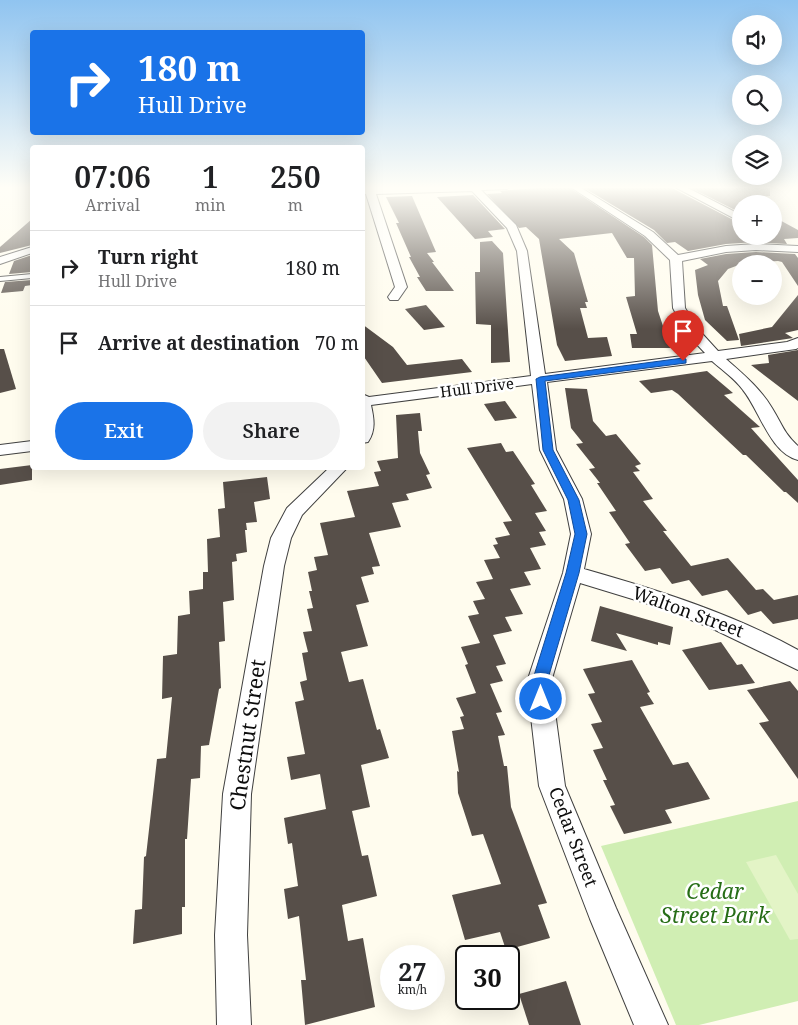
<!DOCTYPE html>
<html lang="en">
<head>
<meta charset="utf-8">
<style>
  body { margin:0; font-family:"Noto Serif",serif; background:#f2f2f2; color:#202124; height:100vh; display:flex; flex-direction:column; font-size:19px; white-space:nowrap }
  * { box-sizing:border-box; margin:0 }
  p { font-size:16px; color:#757577 }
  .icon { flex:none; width:28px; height:28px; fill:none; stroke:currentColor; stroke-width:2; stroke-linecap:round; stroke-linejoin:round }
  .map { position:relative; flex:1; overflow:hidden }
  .panel { position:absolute; left:30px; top:145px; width:335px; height:325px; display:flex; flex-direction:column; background:#fff; border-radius:5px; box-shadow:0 5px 20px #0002 }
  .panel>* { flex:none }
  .hud { position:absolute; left:30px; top:30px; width:335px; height:105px; border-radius:5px; box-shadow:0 5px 20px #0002; background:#1a73e8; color:#fff; overflow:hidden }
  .buttons { position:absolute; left:732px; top:15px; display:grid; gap:10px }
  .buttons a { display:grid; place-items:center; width:50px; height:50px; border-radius:50%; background:#fff; box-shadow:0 5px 20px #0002; font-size:25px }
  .speed { position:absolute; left:380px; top:945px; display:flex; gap:10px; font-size:25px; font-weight:700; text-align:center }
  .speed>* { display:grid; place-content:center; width:65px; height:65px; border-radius:50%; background:#fff; box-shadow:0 5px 20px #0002; line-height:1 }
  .speed small { font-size:12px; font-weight:400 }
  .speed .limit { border:2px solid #111; border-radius:8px; background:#fff; color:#111 }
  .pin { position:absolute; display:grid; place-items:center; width:42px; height:42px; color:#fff; margin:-51px -21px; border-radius:50% 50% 50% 0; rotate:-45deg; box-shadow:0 0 5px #0007 }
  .pin .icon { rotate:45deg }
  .me { position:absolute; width:55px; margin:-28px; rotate:0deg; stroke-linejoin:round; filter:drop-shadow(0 0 4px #0008) }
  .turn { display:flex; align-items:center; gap:18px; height:105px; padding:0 25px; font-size:22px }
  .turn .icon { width:65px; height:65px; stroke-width:2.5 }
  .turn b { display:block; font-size:35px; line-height:42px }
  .eta { display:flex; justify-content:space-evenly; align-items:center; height:85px; text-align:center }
  .eta b { font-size:30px; font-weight:600; line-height:35px }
  .cta { display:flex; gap:10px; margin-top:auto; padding:10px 25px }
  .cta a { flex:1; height:58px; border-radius:30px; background:#1a73e8; color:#fff; font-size:20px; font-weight:600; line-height:58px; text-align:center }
  .cta a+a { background:#f2f2f2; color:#202124 }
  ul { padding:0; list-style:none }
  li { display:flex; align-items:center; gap:15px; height:75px; padding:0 25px; border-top:1px solid #e0e0e0 }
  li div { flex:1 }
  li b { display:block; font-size:19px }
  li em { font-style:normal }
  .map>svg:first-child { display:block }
  .green { fill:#d0eeb3 }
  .pitch { fill:#e3f4c6 }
  .building { fill:#574f49 }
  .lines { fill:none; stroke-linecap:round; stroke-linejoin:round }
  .lane-casing { stroke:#404040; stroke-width:2 }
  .street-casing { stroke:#404040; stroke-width:2 }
  .lane { fill:#fff; fill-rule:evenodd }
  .street { fill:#fff; fill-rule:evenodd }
  .route { fill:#1a73e8; stroke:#114b97 }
  .labels { text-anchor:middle; stroke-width:5; stroke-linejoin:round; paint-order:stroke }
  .far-street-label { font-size:15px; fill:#0d0d0d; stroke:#fff }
  .street-label { font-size:18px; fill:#0d0d0d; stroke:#fff }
  .near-street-label { font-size:21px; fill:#0d0d0d; stroke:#fff }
  .near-park-label { font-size:21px; font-style:italic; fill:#266d16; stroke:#fff }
</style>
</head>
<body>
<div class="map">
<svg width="798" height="1025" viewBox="0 0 798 1025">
  <rect width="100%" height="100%" fill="#fffcee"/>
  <!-- green -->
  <polygon class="green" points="798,801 798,1001 699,1025 676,1025 601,846"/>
  <!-- pitch -->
  <polygon class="pitch" points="776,855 798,894 798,939 790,940 746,862"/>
  <!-- building -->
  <g class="building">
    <polygon points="567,186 644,237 652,245 658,311 665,332 673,332 683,348 632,348 630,334 637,334 626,297 635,296 634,258 627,258 612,233 559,239 574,253 588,302 585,302 587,308 580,308 588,338 607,337 612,356 565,361 557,345 539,239 526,227 519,228 487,194 502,193 500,191 510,190"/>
    <polygon points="581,186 671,186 672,188 741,224 741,236 774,236 774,217 798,230 798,238 784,239 787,244 756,242 726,244 688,251 675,242 667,243 654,230"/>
    <polygon points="687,186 770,186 770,196 755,197 762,201 741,204 741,213"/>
    <polygon points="473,195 505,229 488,231 493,237 475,239 437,197"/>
    <polygon points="412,196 436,252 427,253 434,262 432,262 454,291 426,291 417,277 420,277 409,257 411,257 396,223 399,223 386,197"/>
    <polygon points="32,219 32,245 0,253 0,247"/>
    <polygon points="492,241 503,253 510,362 491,363 491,325 476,324 475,272 480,272 480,242"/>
    <polygon points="756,252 795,254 798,258 798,286 782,262 778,261 744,263 728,269 718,281 723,306 727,306 739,340 727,341 705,320 698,295 695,270 708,265 700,259 726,254"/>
    <polygon points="32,255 32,272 9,274 14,261"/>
    <polygon points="32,280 32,285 25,286 23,291 1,293 5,282"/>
    <polygon points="798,295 798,330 785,333 793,338 741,346 739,334 772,327"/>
    <polygon points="426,305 445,327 424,330 405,309"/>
    <polygon points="362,324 393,347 407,365 462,359 472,372 382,383 362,354"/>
    <polygon points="0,349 4,349 16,389 0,393"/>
    <polygon points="798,350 798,401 751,365 769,363 768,355"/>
    <polygon points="707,371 733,393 724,395 760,427 751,428 798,480 798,503 786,492 784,492 746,455 743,455 678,394 672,390 651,393 639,381"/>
    <polygon points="565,388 587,389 593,421 606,436 616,434 641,464 635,466 640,471 633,472 653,499 643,501 667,531 663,531 691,566 728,558 756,590 763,589 774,600 798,595 798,619 773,624 761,611 748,615 727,590 702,596 689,580 672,584 660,568 645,571 625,544 630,543 609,512 616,511 597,483 600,483 589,469 595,468 576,444 583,443 571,428"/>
    <polygon points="505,401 517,418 495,421 484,404"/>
    <polygon points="420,413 422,431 418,431 420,453 430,474 426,475 432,488 406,494 409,500 392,503 401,527 369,533 380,566 372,567 374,574 361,577 369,602 356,605 368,646 341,652 349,682 363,679 377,730 380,729 389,758 361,765 370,807 352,811 362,856 368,855 377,896 342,905 348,941 363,938 375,1007 305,1025 301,980 306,980 299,916 288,919 284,889 298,886 292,843 288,844 284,818 326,809 320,774 291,780 287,757 305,754 295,702 304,700 300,682 307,680 302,653 308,652 303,632 312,631 307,609 313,608 309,591 312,591 308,572 317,570 314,557 328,555 320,523 355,517 347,491 379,486 374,472 381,471 377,461 398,458 396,415"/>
    <polygon points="501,443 506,452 513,451 535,484 531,485 547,511 535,513 546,531 539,532 546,545 530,548 541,569 524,572 531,585 510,589 523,614 505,617 512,631 493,635 506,664 496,666 503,681 490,684 502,712 496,713 505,735 498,736 504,766 507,766 511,807 547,903 538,905 550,938 506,950 500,932 465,940 452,895 501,884 483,834 472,836 458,793 457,771 459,772 452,731 464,729 460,717 464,716 456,698 476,693 465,665 468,664 461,647 480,643 468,616 479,614 473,601 485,599 476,582 493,579 484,560 500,558 493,545 498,544 495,538 510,535 503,522 512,521 467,448"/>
    <polygon points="32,465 32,480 0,485 0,469"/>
    <polygon points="267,477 270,499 254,502 257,522 246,523 247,530 245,530 247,552 236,554 237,561 232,562 234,600 223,602 225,641 219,642 221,688 219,689 209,745 201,746 200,778 191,779 187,839 185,839 185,907 182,907 182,934 133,944 135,910 142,909 144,857 146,856 157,759 166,758 172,697 162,699 163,656 177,654 178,616 190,614 189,591 203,589 203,572 208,572 207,539 220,537 218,509 225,508 223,482"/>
    <polygon points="600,606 673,627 670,645 658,642 658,645 616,633 627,651 591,641"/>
    <polygon points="721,642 737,665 742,664 755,683 709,690 682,650"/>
    <polygon points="632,660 650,692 647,693 654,704 640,707 673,765 688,762 710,799 665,810 672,823 624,834 610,806 615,805 603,780 607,780 593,750 603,748 591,724 602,722 588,694 595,693 583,669"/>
    <polygon points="790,681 798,691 798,779 759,723 769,721 747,690"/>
    <polygon points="566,981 581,1025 529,1025 519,994"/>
  </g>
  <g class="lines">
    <!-- lane casing -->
    <g class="lane-casing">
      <polygon id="lane" points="32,274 32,278 0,281 0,277"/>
    </g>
    <!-- street casing -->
    <g class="street-casing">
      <g id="street">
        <path d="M469 186H512L507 189 481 190 516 225 527 251 545 374 705 353 686 333 673 308 670 260 645 236 569 186H578L653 232 678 255 726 246 756 244 798 246V252L756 250 726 252 682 261 685 308 697 328 718 351 787 342 798 338V348L796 349 726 359C743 374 760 388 772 408 782 424 783 432 798 446V460C770 453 760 411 743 390 735 379 722 370 712 361L547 382 556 450 582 499 591 534 584 569C658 590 731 613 798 650V670L709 627 652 605 580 583 551 682 565 786 616 908 668 1025H634L590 919 539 786 527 682 563 573 571 534 564 499 540 450 532 384 371 405C374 419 376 430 368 442L362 443V394L369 397 531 376 517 251 507 228 472 191 376 194 407 287 398 300H390L388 297 395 287 366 194H362V188H423Z"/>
        <polygon points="673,186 684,186 741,215 741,222"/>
        <polygon points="32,247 32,253 0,264 0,257"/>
        <polygon points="32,441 32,451 0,455 0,445"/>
        <polygon points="329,468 347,468 302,515 291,538 284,566 251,794 247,935 251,1025 217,1025 215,935 223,794 264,566 271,538 287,508"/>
      </g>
    </g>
    <!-- lane -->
    <use href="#lane" class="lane"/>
    <!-- street -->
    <use href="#street" class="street"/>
  </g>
  <!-- sky -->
  <linearGradient id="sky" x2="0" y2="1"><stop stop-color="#90c4f0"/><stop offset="0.57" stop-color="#fffef7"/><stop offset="1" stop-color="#fffef7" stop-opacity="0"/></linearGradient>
  <rect width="798" height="329" fill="url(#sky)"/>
  <!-- route -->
  <polygon class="route" points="683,358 686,359 686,363 545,381 553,450 579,500 587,534 579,573 547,682 549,699 547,704 541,705 536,704 532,682 566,573 575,534 568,500 543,450 536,379 540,377"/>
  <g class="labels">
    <!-- far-street labels -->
    <g class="far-street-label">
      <text transform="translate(477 388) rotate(-7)" y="5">Hull Drive</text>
    </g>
    <!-- street labels -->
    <g class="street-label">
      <text transform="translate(688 612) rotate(20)" y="6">Walton Street</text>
      <text transform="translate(573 837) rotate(69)" y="6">Cedar Street</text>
    </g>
    <!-- near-street labels -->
    <g class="near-street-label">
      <text transform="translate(248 735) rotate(-82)" y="7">Chestnut Street</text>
    </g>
    <!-- near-park labels -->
    <g class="near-park-label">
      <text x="715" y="899">Cedar<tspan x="715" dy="24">Street Park</tspan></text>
    </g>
  </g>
</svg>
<div class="buttons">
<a><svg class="icon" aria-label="sound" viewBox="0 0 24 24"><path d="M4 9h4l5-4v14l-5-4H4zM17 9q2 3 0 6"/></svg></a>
<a><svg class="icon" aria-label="search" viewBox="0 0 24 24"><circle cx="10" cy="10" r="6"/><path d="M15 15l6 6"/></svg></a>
<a><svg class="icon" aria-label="layers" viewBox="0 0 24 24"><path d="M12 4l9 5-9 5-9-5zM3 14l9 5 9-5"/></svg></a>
<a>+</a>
<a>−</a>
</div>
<div class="speed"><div>27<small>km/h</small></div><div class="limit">30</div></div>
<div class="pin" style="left:683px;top:361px;background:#d93025"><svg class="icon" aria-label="arrive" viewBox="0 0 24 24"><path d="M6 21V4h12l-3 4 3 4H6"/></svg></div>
<svg class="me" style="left:541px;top:699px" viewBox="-20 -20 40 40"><circle r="17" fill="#1a73e8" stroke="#fff" stroke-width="3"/><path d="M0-11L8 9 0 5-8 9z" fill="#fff"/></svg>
<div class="hud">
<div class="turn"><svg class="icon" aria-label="right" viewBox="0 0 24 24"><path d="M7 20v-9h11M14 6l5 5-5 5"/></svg><div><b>180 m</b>Hull Drive</div></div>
</div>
<section class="panel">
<div class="eta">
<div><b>07:06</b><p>Arrival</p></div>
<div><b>1</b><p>min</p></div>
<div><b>250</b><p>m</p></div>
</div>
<ul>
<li><svg class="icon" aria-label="right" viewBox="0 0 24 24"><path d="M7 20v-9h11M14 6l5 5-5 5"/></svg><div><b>Turn right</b><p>Hull Drive</p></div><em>180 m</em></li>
<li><svg class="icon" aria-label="arrive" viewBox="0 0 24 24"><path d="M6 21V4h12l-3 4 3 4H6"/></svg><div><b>Arrive at destination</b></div><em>70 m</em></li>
</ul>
<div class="cta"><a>Exit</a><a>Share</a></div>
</section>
</div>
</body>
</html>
